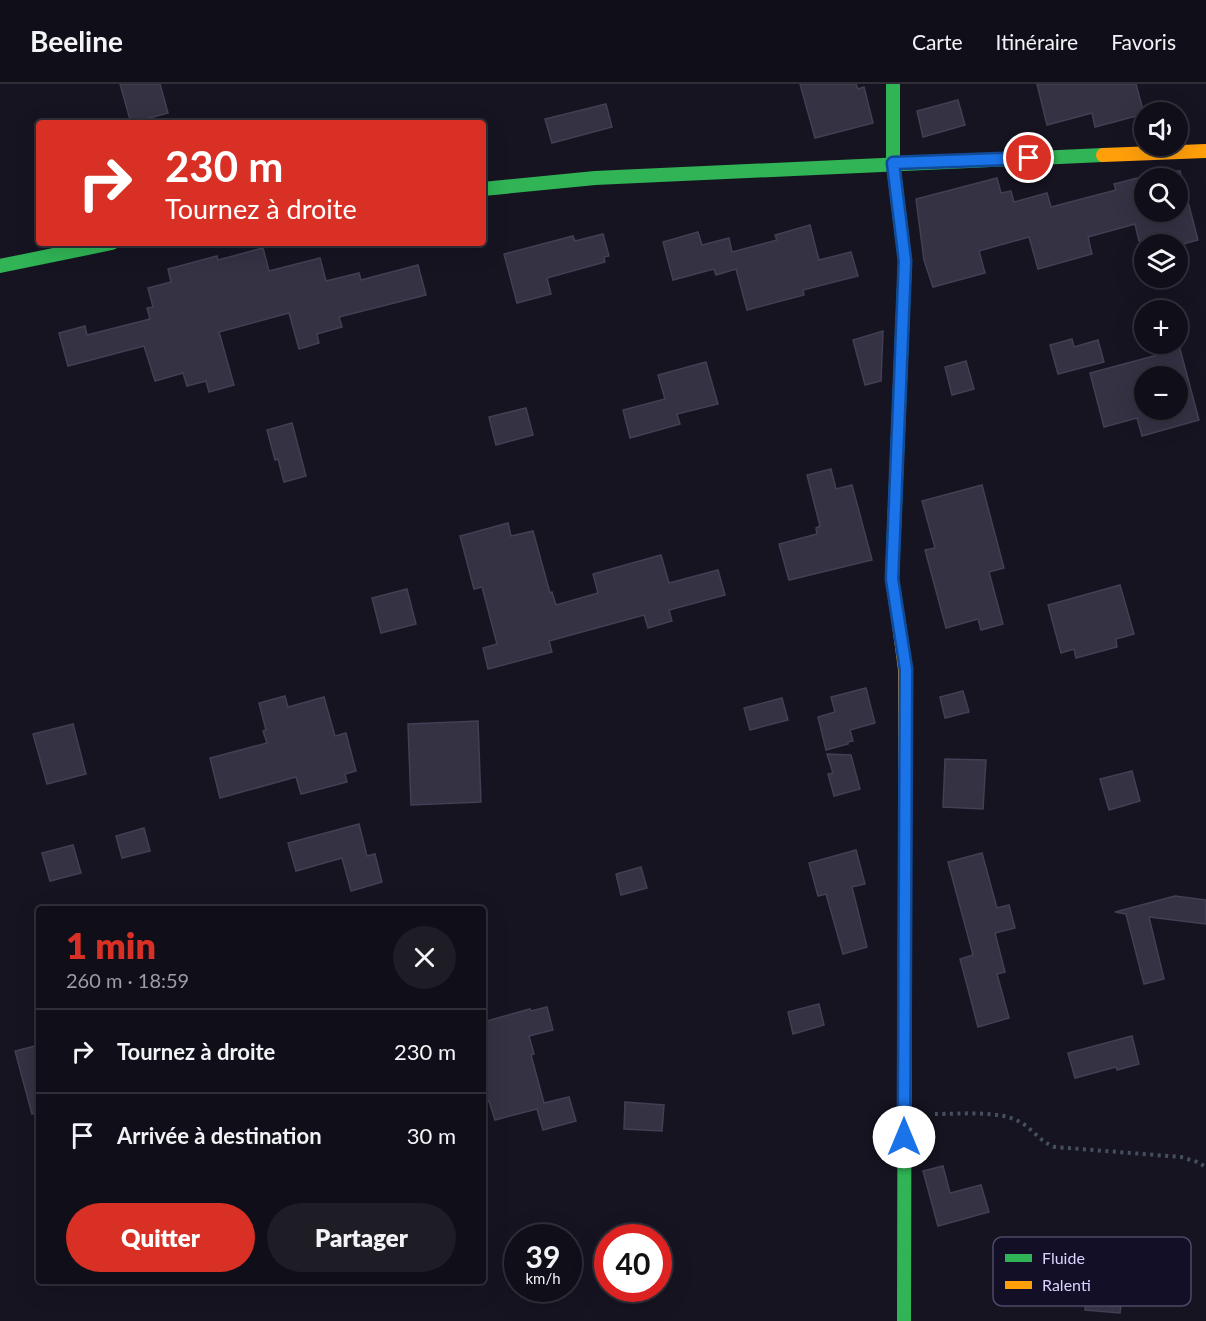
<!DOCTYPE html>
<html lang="fr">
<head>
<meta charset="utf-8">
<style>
  body { margin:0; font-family:Lato,sans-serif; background:#1e1d26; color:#f1f3f6; height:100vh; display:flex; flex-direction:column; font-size:22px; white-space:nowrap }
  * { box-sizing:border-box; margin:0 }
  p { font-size:20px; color:#9c9ca2 }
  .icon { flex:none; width:33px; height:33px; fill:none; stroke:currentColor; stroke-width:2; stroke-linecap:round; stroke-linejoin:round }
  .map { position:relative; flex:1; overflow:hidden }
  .details { position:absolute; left:36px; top:822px; width:450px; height:378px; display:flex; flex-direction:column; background:#100f19; border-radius:6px; box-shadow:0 6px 24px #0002,0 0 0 2px #302f38 }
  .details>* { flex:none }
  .top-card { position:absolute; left:36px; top:36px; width:450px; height:126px; border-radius:6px; box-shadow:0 6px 24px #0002,0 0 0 2px #302f38; background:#d93025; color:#fff; overflow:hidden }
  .controls { position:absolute; left:1134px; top:18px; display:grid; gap:12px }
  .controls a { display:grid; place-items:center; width:54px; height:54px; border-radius:50%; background:#100f19; box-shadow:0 6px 24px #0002,0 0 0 2px #302f38; font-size:30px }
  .speed { position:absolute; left:504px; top:1140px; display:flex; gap:12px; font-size:30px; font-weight:700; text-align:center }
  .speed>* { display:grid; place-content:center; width:78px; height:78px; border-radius:50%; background:#100f19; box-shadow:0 6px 24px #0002,0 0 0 2px #302f38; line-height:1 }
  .speed small { font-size:15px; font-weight:400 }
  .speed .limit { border:9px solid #d22; background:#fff; color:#111 }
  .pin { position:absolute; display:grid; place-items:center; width:51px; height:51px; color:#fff; margin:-26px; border:3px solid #fff; border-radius:50%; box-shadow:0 2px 6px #0007 }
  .me { position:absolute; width:66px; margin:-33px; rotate:0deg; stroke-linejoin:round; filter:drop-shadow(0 0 4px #0008) }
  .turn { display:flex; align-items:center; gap:21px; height:126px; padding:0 30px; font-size:27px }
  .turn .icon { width:78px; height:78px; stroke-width:2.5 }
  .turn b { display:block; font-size:42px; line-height:51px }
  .round { display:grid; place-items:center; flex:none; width:63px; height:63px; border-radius:32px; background:#1e1d26 }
  .headline { display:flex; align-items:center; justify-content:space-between; height:102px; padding:0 30px }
  h1 { font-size:36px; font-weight:800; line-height:45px; color:#d93025 }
  .action { display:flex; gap:12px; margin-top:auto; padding:12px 30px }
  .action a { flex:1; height:69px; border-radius:36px; background:#d93025; color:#fff; font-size:24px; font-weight:800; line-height:69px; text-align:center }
  .action a+a { background:#1e1d26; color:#f1f3f6 }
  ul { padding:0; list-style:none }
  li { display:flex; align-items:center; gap:18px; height:84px; padding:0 30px; border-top:2px solid #302f38 }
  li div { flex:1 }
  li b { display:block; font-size:22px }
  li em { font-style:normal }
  header { display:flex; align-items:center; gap:36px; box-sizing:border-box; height:84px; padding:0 30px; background:#100f19; border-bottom:2px solid #302f38 }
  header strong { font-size:28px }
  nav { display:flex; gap:33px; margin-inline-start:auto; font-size:21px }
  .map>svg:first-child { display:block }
  .building { fill:#343243; stroke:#433f54; stroke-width:1.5; fill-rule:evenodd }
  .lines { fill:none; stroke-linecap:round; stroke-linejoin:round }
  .path { stroke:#44505f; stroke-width:4; stroke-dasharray:3 4.5; stroke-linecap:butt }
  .fast { stroke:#30b455; stroke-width:14 }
  .slow { stroke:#ff9f0a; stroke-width:14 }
  .route-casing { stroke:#114b97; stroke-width:15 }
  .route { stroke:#1a73e8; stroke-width:10 }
  .key { fill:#130f26; stroke:#4e4a67; stroke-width:1.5 }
  .key-label { font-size:16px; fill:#d9d4ff }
</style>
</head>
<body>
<header>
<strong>Beeline</strong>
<nav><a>Carte</a><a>Itinéraire</a><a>Favoris</a></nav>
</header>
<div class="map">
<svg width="1206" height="1237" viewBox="0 0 1206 1237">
  <rect width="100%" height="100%" fill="#161421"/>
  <!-- building -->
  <g class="building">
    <polygon points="120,0 160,0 168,29 131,39"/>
    <polygon points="800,0 856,0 858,5 864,3 873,39 815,54"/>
    <polygon points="1037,0 1136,0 1144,30 1095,43 1092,29 1047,41"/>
    <polygon points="958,16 965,41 923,53 917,27"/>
    <polygon points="606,20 612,43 552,59 545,35"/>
    <path d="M1165 87H1180L1198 156 1183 160H1164L1162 151 1139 157 1135 140 1088 153 1092 170 1038 185 1029 153 979 167 985 189 933 203 924 176 916 115 997 94 1001 109 1011 107 1014 118 1047 109 1051 123 1116 106 1114 100ZM1144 94H1178V128H1144Z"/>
    <polygon points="810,141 819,176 851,168 858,192 803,206 804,211 747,226 736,185 716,191 714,185 673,196 663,158 698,148 702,161 729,154 732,168 777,156 775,151"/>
    <polygon points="603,150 609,172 604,173 605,178 547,194 551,210 517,219 504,170 573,152 575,157"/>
    <polygon points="263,164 269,187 320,174 326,197 359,189 361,196 418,181 426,211 339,233 342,243 317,250 319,259 299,265 289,229 219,248 234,301 209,308 206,297 187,302 183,289 155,297 144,262 68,282 59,249 85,242 87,251 150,235 147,224 153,223 148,204 171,198 168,185 217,172 218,176"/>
    <polygon points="883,247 881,297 865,301 853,256"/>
    <polygon points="1072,255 1074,263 1098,256 1104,278 1058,290 1050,261"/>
    <path d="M1180 265 1199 336 1142 352 1137 334 1104 343 1090 289ZM1144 292H1178V326H1144Z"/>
    <polygon points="966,277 974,305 952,311 945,283"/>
    <polygon points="706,278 718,320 677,330 680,340 630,354 623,326 665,315 658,291"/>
    <polygon points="526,324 533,351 496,361 489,333"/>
    <polygon points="292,339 306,392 284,398 278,375 275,376 267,346"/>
    <polygon points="831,385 836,405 852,401 872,476 789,496 779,460 817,450 816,444 820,442 807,391"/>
    <polygon points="982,401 1004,484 989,488 1003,540 981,546 978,535 946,544 925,466 935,464 922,417"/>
    <polygon points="508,439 511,452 533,447 550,509 552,508 556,521 598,509 593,490 661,471 669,499 718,486 725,511 669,526 672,537 648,544 644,531 549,557 552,568 488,585 483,564 497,560 482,503 474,505 460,452"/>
    <polygon points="1120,501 1134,550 1116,555 1117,563 1076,574 1074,565 1061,569 1048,521"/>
    <polygon points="407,505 416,540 381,549 372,514"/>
    <polygon points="866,604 875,639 850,646 853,657 848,658 848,660 826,666 818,633 835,628 831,613"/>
    <polygon points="963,607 969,628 945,634 940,613"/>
    <polygon points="285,612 288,623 324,613 335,652 346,649 356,687 345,690 347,698 301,710 296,693 220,714 210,674 267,659 263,647 266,646 259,619"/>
    <polygon points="782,614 788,636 750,646 744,624"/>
    <polygon points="478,637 481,718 411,721 408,640"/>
    <polygon points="73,640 86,690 47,700 33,650"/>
    <polygon points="827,670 851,671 860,705 834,712 828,690 833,689"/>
    <polygon points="945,675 986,676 983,725 943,723"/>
    <polygon points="1132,687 1140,717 1109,726 1100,695"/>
    <polygon points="359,740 367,772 375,770 382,798 351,807 342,774 296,787 288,759"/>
    <polygon points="144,744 150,767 122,774 116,752"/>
    <polygon points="73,761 81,789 50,797 42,769"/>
    <polygon points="856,766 865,800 852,803 867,863 843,870 826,810 818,812 809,779"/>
    <polygon points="982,769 997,824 1009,821 1015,844 995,849 1005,888 997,890 1009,934 978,943 960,875 973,871 948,778"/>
    <polygon points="641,783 647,804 621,811 616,790"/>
    <polygon points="1175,812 1206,816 1206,840 1149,833 1164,895 1144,900 1126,830 1115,828"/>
    <polygon points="819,920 824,941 793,950 788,928"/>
    <polygon points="547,923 553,946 529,952 534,970 531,971 544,1019 569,1013 576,1037 543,1046 537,1025 495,1036 489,1017 483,1018 483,938 530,925 531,927"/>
    <polygon points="1132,952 1139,980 1117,986 1116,983 1075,994 1068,969"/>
    <polygon points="39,961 39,1029 32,1030 15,967"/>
    <polygon points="625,1018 664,1021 662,1047 624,1045"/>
    <polygon points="943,1082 950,1109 981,1101 989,1128 938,1142 923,1087"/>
    <polygon points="1088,1199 1123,1203 1120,1229 1085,1226"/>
  </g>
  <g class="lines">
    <!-- path -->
    <path class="path" d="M935 1030C959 1030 1000 1026 1020 1038 1033 1045 1040 1058 1055 1063L1181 1073 1197 1078 1206 1083"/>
    <!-- fast -->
    <g class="fast">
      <polyline points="893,0 893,79 905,177 892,495 899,540"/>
      <polyline points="483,105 595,94 1103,71"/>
      <polyline points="0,182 112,159"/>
      <polyline points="904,1237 905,791"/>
    </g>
    <!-- slow -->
    <g class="slow">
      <polyline points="1103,71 1206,67"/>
      <polyline points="899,540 905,585 905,791"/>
    </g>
  </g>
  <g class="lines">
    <!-- route casing -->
    <g class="route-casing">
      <polyline id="route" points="904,1053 906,585 892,495 905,177 893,79 1029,74"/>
    </g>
    <!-- route -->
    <use href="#route" class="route"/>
  </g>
  <!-- legend -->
  <rect x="993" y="1153" width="198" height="69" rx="9" class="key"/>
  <rect x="1005" y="1170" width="27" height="8" fill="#30b455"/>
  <rect x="1005" y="1197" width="27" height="8" fill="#ff9f0a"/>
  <g class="key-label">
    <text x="1042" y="1180">Fluide</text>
    <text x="1042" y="1207">Ralenti</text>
  </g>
</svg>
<div class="controls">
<a><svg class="icon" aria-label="sound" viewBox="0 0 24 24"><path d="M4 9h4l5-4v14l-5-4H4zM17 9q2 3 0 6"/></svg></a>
<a><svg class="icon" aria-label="search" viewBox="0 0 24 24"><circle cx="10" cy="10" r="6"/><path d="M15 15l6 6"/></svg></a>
<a><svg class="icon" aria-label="layers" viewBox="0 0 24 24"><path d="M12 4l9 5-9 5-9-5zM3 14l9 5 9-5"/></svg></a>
<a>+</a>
<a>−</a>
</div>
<div class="speed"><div>39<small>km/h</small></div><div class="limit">40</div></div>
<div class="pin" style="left:1029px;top:74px;background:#d93025"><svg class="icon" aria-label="arrive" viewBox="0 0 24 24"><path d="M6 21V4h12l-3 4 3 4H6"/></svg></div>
<svg class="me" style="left:904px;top:1053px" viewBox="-20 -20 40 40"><circle r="19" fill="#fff"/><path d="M0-13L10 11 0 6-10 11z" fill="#1a73e8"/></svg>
<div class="top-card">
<div class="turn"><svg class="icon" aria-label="right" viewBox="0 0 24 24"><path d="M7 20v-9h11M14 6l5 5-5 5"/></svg><div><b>230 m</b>Tournez à droite</div></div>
</div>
<section class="details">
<div class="headline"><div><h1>1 min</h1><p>260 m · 18:59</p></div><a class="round"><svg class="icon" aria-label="close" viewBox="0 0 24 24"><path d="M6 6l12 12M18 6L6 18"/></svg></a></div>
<ul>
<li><svg class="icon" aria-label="right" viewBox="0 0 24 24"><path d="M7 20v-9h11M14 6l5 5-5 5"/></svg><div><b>Tournez à droite</b></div><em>230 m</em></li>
<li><svg class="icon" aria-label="arrive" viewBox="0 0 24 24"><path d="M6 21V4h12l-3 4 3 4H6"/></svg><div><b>Arrivée à destination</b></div><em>30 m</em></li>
</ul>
<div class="action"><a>Quitter</a><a>Partager</a></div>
</section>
</div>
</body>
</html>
